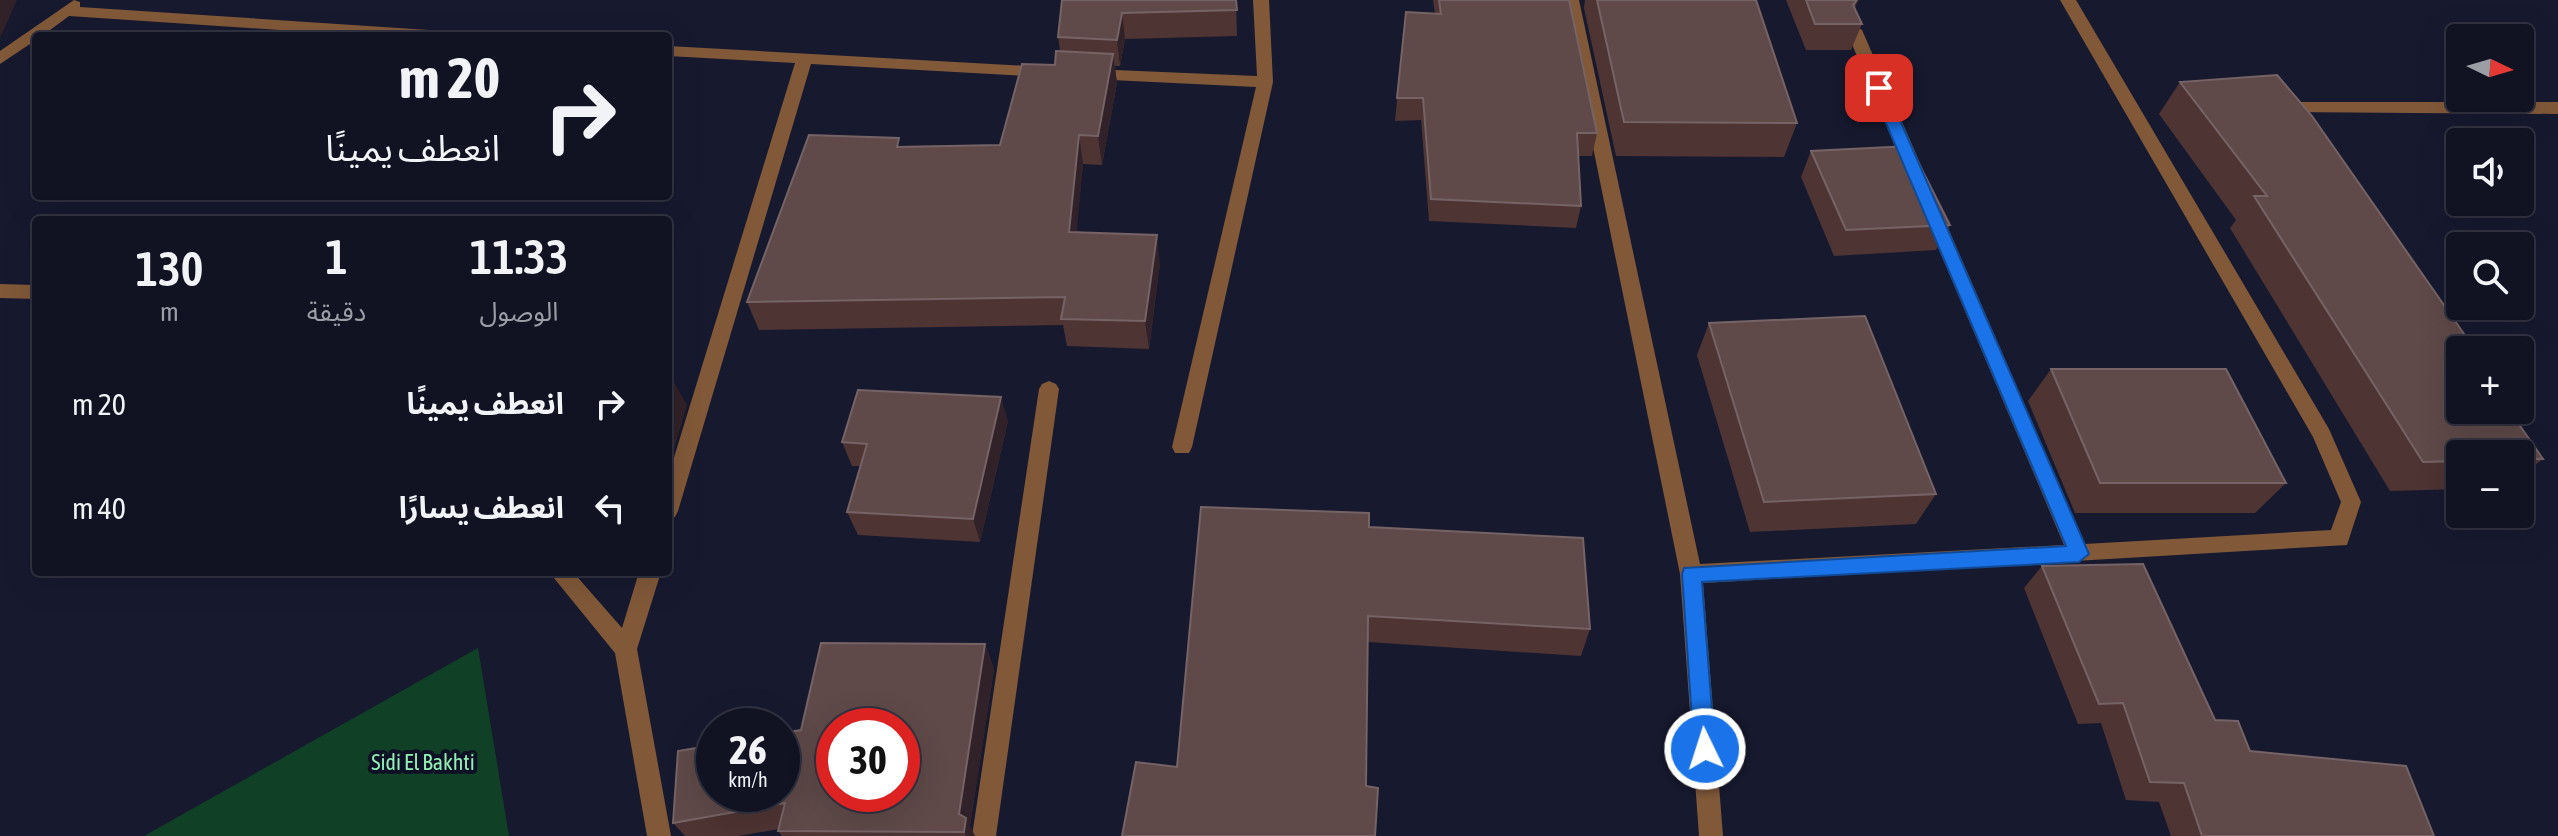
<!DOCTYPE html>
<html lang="ar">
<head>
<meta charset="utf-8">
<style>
  body { margin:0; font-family:"Asap Condensed","Noto Sans Arabic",sans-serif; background:#1a1c2b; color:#f1f3f6; direction:rtl; height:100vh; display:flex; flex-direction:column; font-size:30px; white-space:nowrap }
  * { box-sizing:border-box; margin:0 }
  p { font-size:26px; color:#9c9ea6 }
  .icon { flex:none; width:44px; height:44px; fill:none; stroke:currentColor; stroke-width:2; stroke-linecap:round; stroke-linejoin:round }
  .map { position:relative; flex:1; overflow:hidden; direction:ltr }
  .side { position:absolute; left:32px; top:216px; width:640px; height:360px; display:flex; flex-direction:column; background:#111323; border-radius:8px; box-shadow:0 8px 32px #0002,0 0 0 2px #303241; direction:rtl }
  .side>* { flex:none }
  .top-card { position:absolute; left:32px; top:32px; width:640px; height:168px; border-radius:8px; box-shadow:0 8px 32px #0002,0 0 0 2px #303241; direction:rtl; background:#111323; color:#f1f3f6; overflow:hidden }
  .needle { width:52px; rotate:95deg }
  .fabs { position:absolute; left:2446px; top:24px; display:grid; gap:16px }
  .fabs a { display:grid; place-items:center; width:88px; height:88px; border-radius:8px; background:#111323; box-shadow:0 8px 32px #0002,0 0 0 2px #303241; font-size:40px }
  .speed { position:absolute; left:696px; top:708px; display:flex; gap:16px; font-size:40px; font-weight:700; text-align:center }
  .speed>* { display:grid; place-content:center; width:104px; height:104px; border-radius:50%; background:#111323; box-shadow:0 8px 32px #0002,0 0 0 2px #303241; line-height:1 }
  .speed small { font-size:20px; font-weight:400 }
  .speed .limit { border:12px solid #d22; background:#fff; color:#111 }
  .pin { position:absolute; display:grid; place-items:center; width:68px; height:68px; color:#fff; margin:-34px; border-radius:16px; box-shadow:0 4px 12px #0006 }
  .me { position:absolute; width:88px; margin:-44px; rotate:356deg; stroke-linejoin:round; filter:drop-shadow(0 0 6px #0008) }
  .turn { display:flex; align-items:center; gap:28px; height:168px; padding:0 40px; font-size:36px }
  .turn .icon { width:104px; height:104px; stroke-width:2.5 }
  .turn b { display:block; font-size:56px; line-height:68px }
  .eta { display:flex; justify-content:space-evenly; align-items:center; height:136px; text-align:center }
  .eta b { font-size:48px; font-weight:600; line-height:56px }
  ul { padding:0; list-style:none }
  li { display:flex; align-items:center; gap:24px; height:104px; padding:0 40px }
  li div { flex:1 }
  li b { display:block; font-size:30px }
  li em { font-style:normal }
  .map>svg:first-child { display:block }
  .green { fill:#104025 }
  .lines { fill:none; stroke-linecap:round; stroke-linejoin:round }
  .street { fill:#815939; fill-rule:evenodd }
  .wall { fill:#4e3433 }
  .shaded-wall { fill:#312128 }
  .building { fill:#5f4949; stroke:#766365; stroke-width:2; fill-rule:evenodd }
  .route { fill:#1a73e8; stroke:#114b97; stroke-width:2 }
  .labels { text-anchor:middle; stroke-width:8; stroke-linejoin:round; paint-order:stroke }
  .park-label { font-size:22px; fill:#91efb2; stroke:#0e1025 }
</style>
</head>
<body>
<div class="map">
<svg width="2558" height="836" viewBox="0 0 2558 836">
  <rect width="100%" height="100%" fill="#17192f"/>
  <!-- green -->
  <polygon class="green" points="478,648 509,836 144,836"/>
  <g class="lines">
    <!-- street -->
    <g class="street">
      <polygon points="74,0 80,2 80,7 444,31 452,36 368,36 69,16 42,36 36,36 36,40 0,64 0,51"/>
      <polygon points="1253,0 1269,0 1273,82 1192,447 1189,453 1175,453 1172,447 1256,87 1091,79 1083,74 1091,69 1257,76"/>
      <polygon points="1563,0 1579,0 1700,564 2064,545 1924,214 1933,208 1942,214 2085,544 2331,530 2341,502 2313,437 2060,0 2076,0 2329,429 2361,502 2347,545 1703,583 1723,836 1699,836 1680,574"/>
      <polygon points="1854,25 1862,30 1923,170 1920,174 1908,174 1905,170 1846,30"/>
      <polygon points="668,46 1047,67 1055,72 1047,77 811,64 678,511 675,517 668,520 668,477 795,63 668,56"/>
      <polygon points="2278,102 2558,102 2558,114 2272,112 2272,104"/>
      <polygon points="0,284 36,285 36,299 0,298"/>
      <polygon points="1049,381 1056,384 1059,389 996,836 972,836 1039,389 1042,384"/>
      <polygon points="549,572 573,572 622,628 639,572 661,572 637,649 671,836 647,836 615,653"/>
    </g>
  </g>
  <!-- wall -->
  <g class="wall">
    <polygon points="1062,0 1236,0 1237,36 1125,39 1120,66 1115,66 1117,83 1102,165 1083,164 1076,232 1160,263 1149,349 1067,346 1063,325 759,330 747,302 902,146 1000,145 1055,65 1060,51 1058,37"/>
    <polygon points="1433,0 1569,0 1597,133 1592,156 1578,156 1581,206 1576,228 1429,221 1421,120 1395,121 1406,12 1435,14"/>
    <polygon points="1585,0 1756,0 1797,123 1784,157 1616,156 1584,8"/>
    <polygon points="1786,0 1858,0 1855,8 1862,24 1851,50 1806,50"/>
    <polygon points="2180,82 2469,341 2464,346 2543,459 2520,477 2520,454 2460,454 2460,489 2390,491 2230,228 2236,220 2159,114"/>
    <polygon points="1811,151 1950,225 1936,250 1834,256 1801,177"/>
    <polygon points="1709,323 1936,494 1916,524 1750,532 1697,355"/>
    <polygon points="2051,369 2286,483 2255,513 2075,513 2028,401"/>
    <polygon points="1008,421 980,542 858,535 847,512 861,466 852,466 842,442"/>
    <polygon points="1369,527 1590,629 1581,656 1368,642"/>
    <polygon points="2042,566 2250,751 2434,836 2171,836 2159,802 2126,800 2101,723 2078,724 2024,588"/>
    <polygon points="985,644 994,669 970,826 975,836 782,836 778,831 779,829 738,836 685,836 673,823 801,730"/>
  </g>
  <!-- shaded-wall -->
  <g class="shaded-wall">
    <polygon points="0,0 17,0 0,38"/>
    <polygon points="1122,13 1125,39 1120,66 1117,40"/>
    <polygon points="1113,54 1117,83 1102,165 1098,136"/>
    <polygon points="1079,135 1083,164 1074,260 1069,232"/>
    <polygon points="1157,235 1160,263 1149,349 1145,321"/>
    <polygon points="669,373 687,405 668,470 668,378"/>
    <polygon points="1001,397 1008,421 980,542 973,519"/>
    <polygon points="985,644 994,669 970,826 975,836 966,836 959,814"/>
  </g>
  <!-- building -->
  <g class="building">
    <polygon points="1062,0 1236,0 1237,10 1122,13 1117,40 1058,37"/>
    <polygon points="1439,0 1569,0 1597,133 1577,133 1581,206 1431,199 1423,98 1397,98 1406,12 1441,14"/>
    <polygon points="1597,0 1756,0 1797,123 1624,122"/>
    <polygon points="1806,0 1857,0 1853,5 1862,24 1815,24"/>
    <polygon points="1056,51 1113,54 1098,136 1079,135 1069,232 1157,235 1145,321 1061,319 1065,297 747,302 809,135 899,138 897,147 1000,145 1022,64 1055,65"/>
    <polygon points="2277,75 2312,116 2469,341 2461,341 2467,350 2460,350 2460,410 2509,410 2543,459 2520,459 2520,454 2460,454 2460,461 2423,462 2254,196 2267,196 2180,82"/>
    <polygon points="1910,146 1950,225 1846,230 1811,151"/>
    <polygon points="1865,316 1936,494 1764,502 1709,323"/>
    <polygon points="2051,369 2226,369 2286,483 2100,483"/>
    <polygon points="858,390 1001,397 973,519 847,512 867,444 842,442"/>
    <polygon points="1201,507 1369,513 1369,527 1583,538 1590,629 1368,616 1366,786 1378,788 1375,836 1122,836 1136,762 1177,767"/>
    <polygon points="2143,564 2215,720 2238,721 2250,751 2406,766 2434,836 2202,836 2184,783 2150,782 2123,703 2099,704 2042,566"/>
    <path d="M821 643 985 644 959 814 966 818 964 832 778 831 785 803 673 823 678 751 714 745V794H782V733L801 730ZM834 726H902V794H834Z"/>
  </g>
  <!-- route -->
  <polygon class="route" points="1879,83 1886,88 2089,554 2079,562 1702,582 1715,749 1712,756 1705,759 1697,756 1694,749 1682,574 1684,568 2066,546 1871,88"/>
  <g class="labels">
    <!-- park labels -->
    <g class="park-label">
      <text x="423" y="770">Sidi El Bakhti</text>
    </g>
  </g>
</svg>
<div class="fabs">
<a><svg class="needle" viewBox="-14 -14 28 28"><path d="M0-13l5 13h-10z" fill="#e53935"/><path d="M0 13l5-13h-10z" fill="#9c9ea6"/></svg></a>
<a><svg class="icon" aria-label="sound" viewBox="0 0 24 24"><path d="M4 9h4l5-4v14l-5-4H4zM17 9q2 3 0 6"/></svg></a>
<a><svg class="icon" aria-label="search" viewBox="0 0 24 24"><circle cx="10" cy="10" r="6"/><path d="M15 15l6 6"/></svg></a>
<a>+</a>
<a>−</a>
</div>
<div class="speed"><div>26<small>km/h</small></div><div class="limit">30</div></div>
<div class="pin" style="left:1879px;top:88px;background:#d93025"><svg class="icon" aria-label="arrive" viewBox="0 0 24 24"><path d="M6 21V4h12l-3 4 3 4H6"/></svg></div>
<svg class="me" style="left:1705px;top:749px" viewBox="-20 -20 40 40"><circle r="17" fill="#1a73e8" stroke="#fff" stroke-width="3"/><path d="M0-11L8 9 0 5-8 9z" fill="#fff"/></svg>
<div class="top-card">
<div class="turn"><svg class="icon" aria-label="right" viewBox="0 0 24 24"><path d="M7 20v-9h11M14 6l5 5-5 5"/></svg><div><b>20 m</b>انعطف يمينًا</div></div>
</div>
<section class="side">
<div class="eta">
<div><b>11:33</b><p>الوصول</p></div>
<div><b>1</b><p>دقيقة</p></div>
<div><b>130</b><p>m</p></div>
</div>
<ul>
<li><svg class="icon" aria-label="right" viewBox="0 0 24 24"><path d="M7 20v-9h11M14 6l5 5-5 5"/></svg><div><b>انعطف يمينًا</b></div><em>20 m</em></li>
<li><svg class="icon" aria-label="left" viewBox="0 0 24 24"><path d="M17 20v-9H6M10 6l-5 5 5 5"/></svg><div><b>انعطف يسارًا</b></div><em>40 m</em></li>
</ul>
</section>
</div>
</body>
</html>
